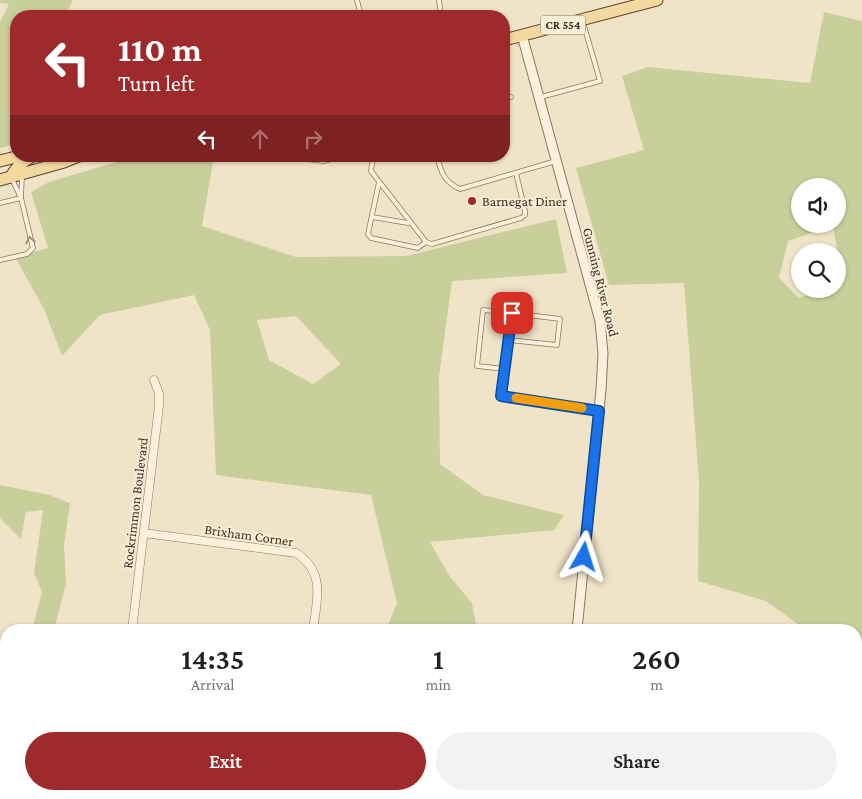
<!DOCTYPE html>
<html lang="en">
<head>
<meta charset="utf-8">
<style>
  body { margin:0; font-family:"Crimson Pro",serif; background:#f2f2f2; color:#202124; height:100vh; display:flex; flex-direction:column; font-size:19px; white-space:nowrap }
  * { box-sizing:border-box; margin:0 }
  p { font-size:16px; color:#757577 }
  .icon { flex:none; width:28px; height:28px; fill:none; stroke:currentColor; stroke-width:2; stroke-linecap:round; stroke-linejoin:round }
  .map { position:relative; flex:1; overflow:hidden }
  .panel { position:absolute; left:0px; top:624px; width:862px; height:176px; display:flex; flex-direction:column; background:#fff; border-radius:20px 20px 0 0; box-shadow:0 1px 4px #0004 }
  .panel>* { flex:none }
  .guide { position:absolute; left:10px; top:10px; width:500px; height:152px; border-radius:20px; box-shadow:0 1px 4px #0004; background:#9e2a2b; color:#fff; overflow:hidden }
  .tools { position:absolute; left:791px; top:178px; display:grid; gap:10px }
  .tools a { display:grid; place-items:center; width:55px; height:55px; border-radius:50%; background:#fff; box-shadow:0 1px 4px #0004; font-size:25px }
  .pin { position:absolute; display:grid; place-items:center; width:42px; height:42px; color:#fff; margin:-21px; border-radius:10px; box-shadow:0 2px 8px #0006 }
  .me { position:absolute; width:55px; margin:-28px; rotate:6deg; stroke-linejoin:round; filter:drop-shadow(0 0 4px #0008) }
  .turn { display:flex; align-items:center; gap:18px; height:105px; padding:0 25px; font-size:22px }
  .turn .icon { width:65px; height:65px; stroke-width:2.5 }
  .turn b { display:block; font-size:35px; line-height:42px }
  .lanes { display:flex; align-items:center; height:48px; padding:0 25px; background:#0003; justify-content:center; gap:25px; direction:ltr }
  .lanes .off { opacity:.35 }
  .eta { display:flex; justify-content:space-evenly; align-items:center; height:85px; text-align:center }
  .eta b { font-size:30px; font-weight:600; line-height:35px }
  .cta { display:flex; gap:10px; margin-top:auto; padding:10px 25px }
  .cta a { flex:1; height:58px; border-radius:30px; background:#9e2a2b; color:#fff; font-size:20px; font-weight:600; line-height:58px; text-align:center }
  .cta a+a { background:#f2f2f2; color:#202124 }
  .map>svg:first-child { display:block }
  .green { fill:#c9cf9b; fill-rule:evenodd }
  .lines { fill:none; stroke-linecap:round; stroke-linejoin:round }
  .service-casing { stroke:#8d765c; stroke-width:5.5 }
  .minor-casing { stroke:#8d765c; stroke-width:9 }
  .tertiary-casing { stroke:#8d765c; stroke-width:11 }
  .primary-casing { stroke:#5b4430; stroke-width:13 }
  .service { stroke:#faf1dc; stroke-width:4 }
  .minor { stroke:#faf1dc; stroke-width:8 }
  .tertiary { stroke:#faf1dc; stroke-width:9 }
  .primary { stroke:#f3d9a0; stroke-width:11 }
  .oneway { stroke:#9c907e }
  .route-casing { stroke:#114b97; stroke-width:12 }
  .route { stroke:#1a73e8; stroke-width:9 }
  .slow { stroke:#f59e0b; stroke-width:9 }
  .poi-dot { fill:#9e2a2b; stroke:#f7eed8; stroke-width:2 }
  .labels { text-anchor:middle; stroke-width:4; stroke-linejoin:round; paint-order:stroke }
  .shield { fill:#f7eed8; stroke:#756857; stroke-width:1 }
  .shield-label { font-size:12px; font-weight:bold; fill:#3d2e20 }
  .poi-label { font-size:14px; fill:#3d2e20; stroke:#f7eed8; text-anchor:start }
  .street-label { font-size:14px; fill:#3d2e20; stroke:#f7eed8 }
</style>
</head>
<body>
<div class="map">
<svg width="862" height="799" viewBox="0 0 862 799">
  <rect width="100%" height="100%" fill="#f0e4c8"/>
  <!-- green -->
  <g class="green">
    <polygon points="0,0 73,0 65,16 16,16 16,144 0,148 0,22 9,4 0,3"/>
    <path d="M824 12 862 21V671L856 667V630H806L766 601 698 581 699 482 684 283 609 285 576 168 644 150 622 76 648 67 810 83ZM800 186H838V224H800ZM833 226 843 281 838 284V289H824L799 298 779 278 788 241Z"/>
    <path d="M137 156H214L202 226 296 257 406 256 556 219 567 273 452 281 439 376 440 464 483 495 564 515 554 530 430 542 450 577 472 603 477 630H386L397 603 371 495 216 475 210 330 194 295 100 315 62 356 44 309 15 257 48 248 31 192 49 182ZM296 316 341 364 313 384 269 360 257 320Z"/>
    <polygon points="0,485 50,495 70,503 64,546 66,584 55,626 49,627 49,630 32,630 42,592 34,573 43,510 26,512 21,539 0,518"/>
    <polygon points="5,669 6,794 76,794 79,799 0,799 0,678"/>
    <polygon points="862,678 862,703 856,704 856,679"/>
    <polygon points="621,794 731,794 732,799 624,799"/>
  </g>
  <g class="lines">
    <!-- service casing -->
    <g class="service-casing">
      <g id="service">
        <polyline points="357,0 361,16"/>
        <polyline points="439,0 441,16"/>
        <polyline points="541,97 600,81 583,22"/>
        <polyline points="504,99 511,97"/>
        <polyline points="284,156 323,161 328,160 331,156"/>
        <polyline points="373,156 371,171 426,242 432,244 521,218 525,215 525,211 516,173"/>
        <path d="M437 156C441 172 444 182 460 189L556 161"/>
        <polyline points="379,182 368,234 371,238 418,248 426,242"/>
        <polyline points="21,198 22,175"/>
        <polyline points="0,203 21,198"/>
        <polyline points="372,217 408,223 410,221"/>
        <polyline points="0,260 27,254 33,248 21,198 12,179"/>
        <polyline points="509,340 557,345 560,319 512,313 501,396 599,411"/>
        <polyline points="505,369 477,366 483,310 512,313"/>
      </g>
    </g>
    <!-- minor casing -->
    <g class="minor-casing">
      <g id="minor">
        <path d="M144 533 296 553C326 572 317 600 313 630"/>
        <polyline points="132,630 159,406 159,394 154,380"/>
      </g>
    </g>
    <!-- tertiary casing -->
    <g class="tertiary-casing">
      <g id="tertiary">
        <polyline points="522,35 600,321 603,354 601,390 577,630"/>
        <polyline points="597,794 599,799"/>
      </g>
    </g>
    <!-- primary casing -->
    <g class="primary-casing">
      <g id="primary">
        <polyline points="504,40 657,0"/>
        <polyline points="0,161 20,156"/>
        <path d="M11 177C17 166 22 162 33 156"/>
        <polyline points="0,180 64,162 79,156"/>
      </g>
    </g>
    <!-- service -->
    <use href="#service" class="service"/>
    <!-- minor -->
    <use href="#minor" class="minor"/>
    <!-- tertiary -->
    <use href="#tertiary" class="tertiary"/>
    <!-- primary -->
    <use href="#primary" class="primary"/>
  </g>
  <!-- one-way arrows -->
  <defs><path id="oneway-chevron" d="M-2-3.5L2.5 0L-2 3.5" fill="none" stroke-width="1.6" stroke-linecap="round" stroke-linejoin="round" transform="scale(1.25)"/></defs>
  <use class="oneway" href="#oneway-chevron" transform="translate(30 240) rotate(-102)"/>
  <g class="lines">
    <!-- route casing -->
    <g class="route-casing">
      <polyline id="route" points="512,313 501,396 599,411 584,557"/>
    </g>
    <!-- route -->
    <use href="#route" class="route"/>
    <!-- slow -->
    <polyline class="slow" points="516,398 582,408"/>
  </g>
  <!-- markers -->
  <circle class="poi-dot" cx="472" cy="201" r="5"/>
  <g class="labels">
    <!-- shield labels -->
    <rect class="shield" x="540.5" y="15.5" width="45" height="19" rx="4"/>
    <g class="shield-label">
      <text x="563" y="29">CR 554</text>
    </g>
    <!-- poi labels -->
    <g class="poi-label">
      <text x="482" y="206">Barnegat Diner</text>
    </g>
    <!-- street labels -->
    <g class="street-label">
      <text transform="translate(601 282) rotate(76)" y="5">Gunning River Road</text>
      <text transform="translate(135 503) rotate(-83)" y="5">Rockrimmon Boulevard</text>
      <text transform="translate(249 535) rotate(8)" y="5">Brixham Corner</text>
    </g>
  </g>
</svg>
<div class="tools">
<a><svg class="icon" aria-label="sound" viewBox="0 0 24 24"><path d="M4 9h4l5-4v14l-5-4H4zM17 9q2 3 0 6"/></svg></a>
<a><svg class="icon" aria-label="search" viewBox="0 0 24 24"><circle cx="10" cy="10" r="6"/><path d="M15 15l6 6"/></svg></a>
</div>
<div class="pin" style="left:512px;top:313px;background:#d93025"><svg class="icon" aria-label="arrive" viewBox="0 0 24 24"><path d="M6 21V4h12l-3 4 3 4H6"/></svg></div>
<svg class="me" style="left:584px;top:557px" viewBox="-20 -20 40 40"><path d="M0-17L14 15 0 8-14 15z" fill="#1a73e8" stroke="#fff" stroke-width="4"/></svg>
<div class="guide">
<div class="turn"><svg class="icon" aria-label="left" viewBox="0 0 24 24"><path d="M17 20v-9H6M10 6l-5 5 5 5"/></svg><div><b>110 m</b>Turn left</div></div>
<div class="lanes"><svg class="icon" aria-label="left" viewBox="0 0 24 24"><path d="M17 20v-9H6M10 6l-5 5 5 5"/></svg><svg class="icon off" aria-label="ahead" viewBox="0 0 24 24"><path d="M12 20V5M6 11l6-6 6 6"/></svg><svg class="icon off" aria-label="right" viewBox="0 0 24 24"><path d="M7 20v-9h11M14 6l5 5-5 5"/></svg></div>
</div>
<section class="panel">
<div class="eta">
<div><b>14:35</b><p>Arrival</p></div>
<div><b>1</b><p>min</p></div>
<div><b>260</b><p>m</p></div>
</div>
<div class="cta"><a>Exit</a><a>Share</a></div>
</section>
</div>
</body>
</html>
